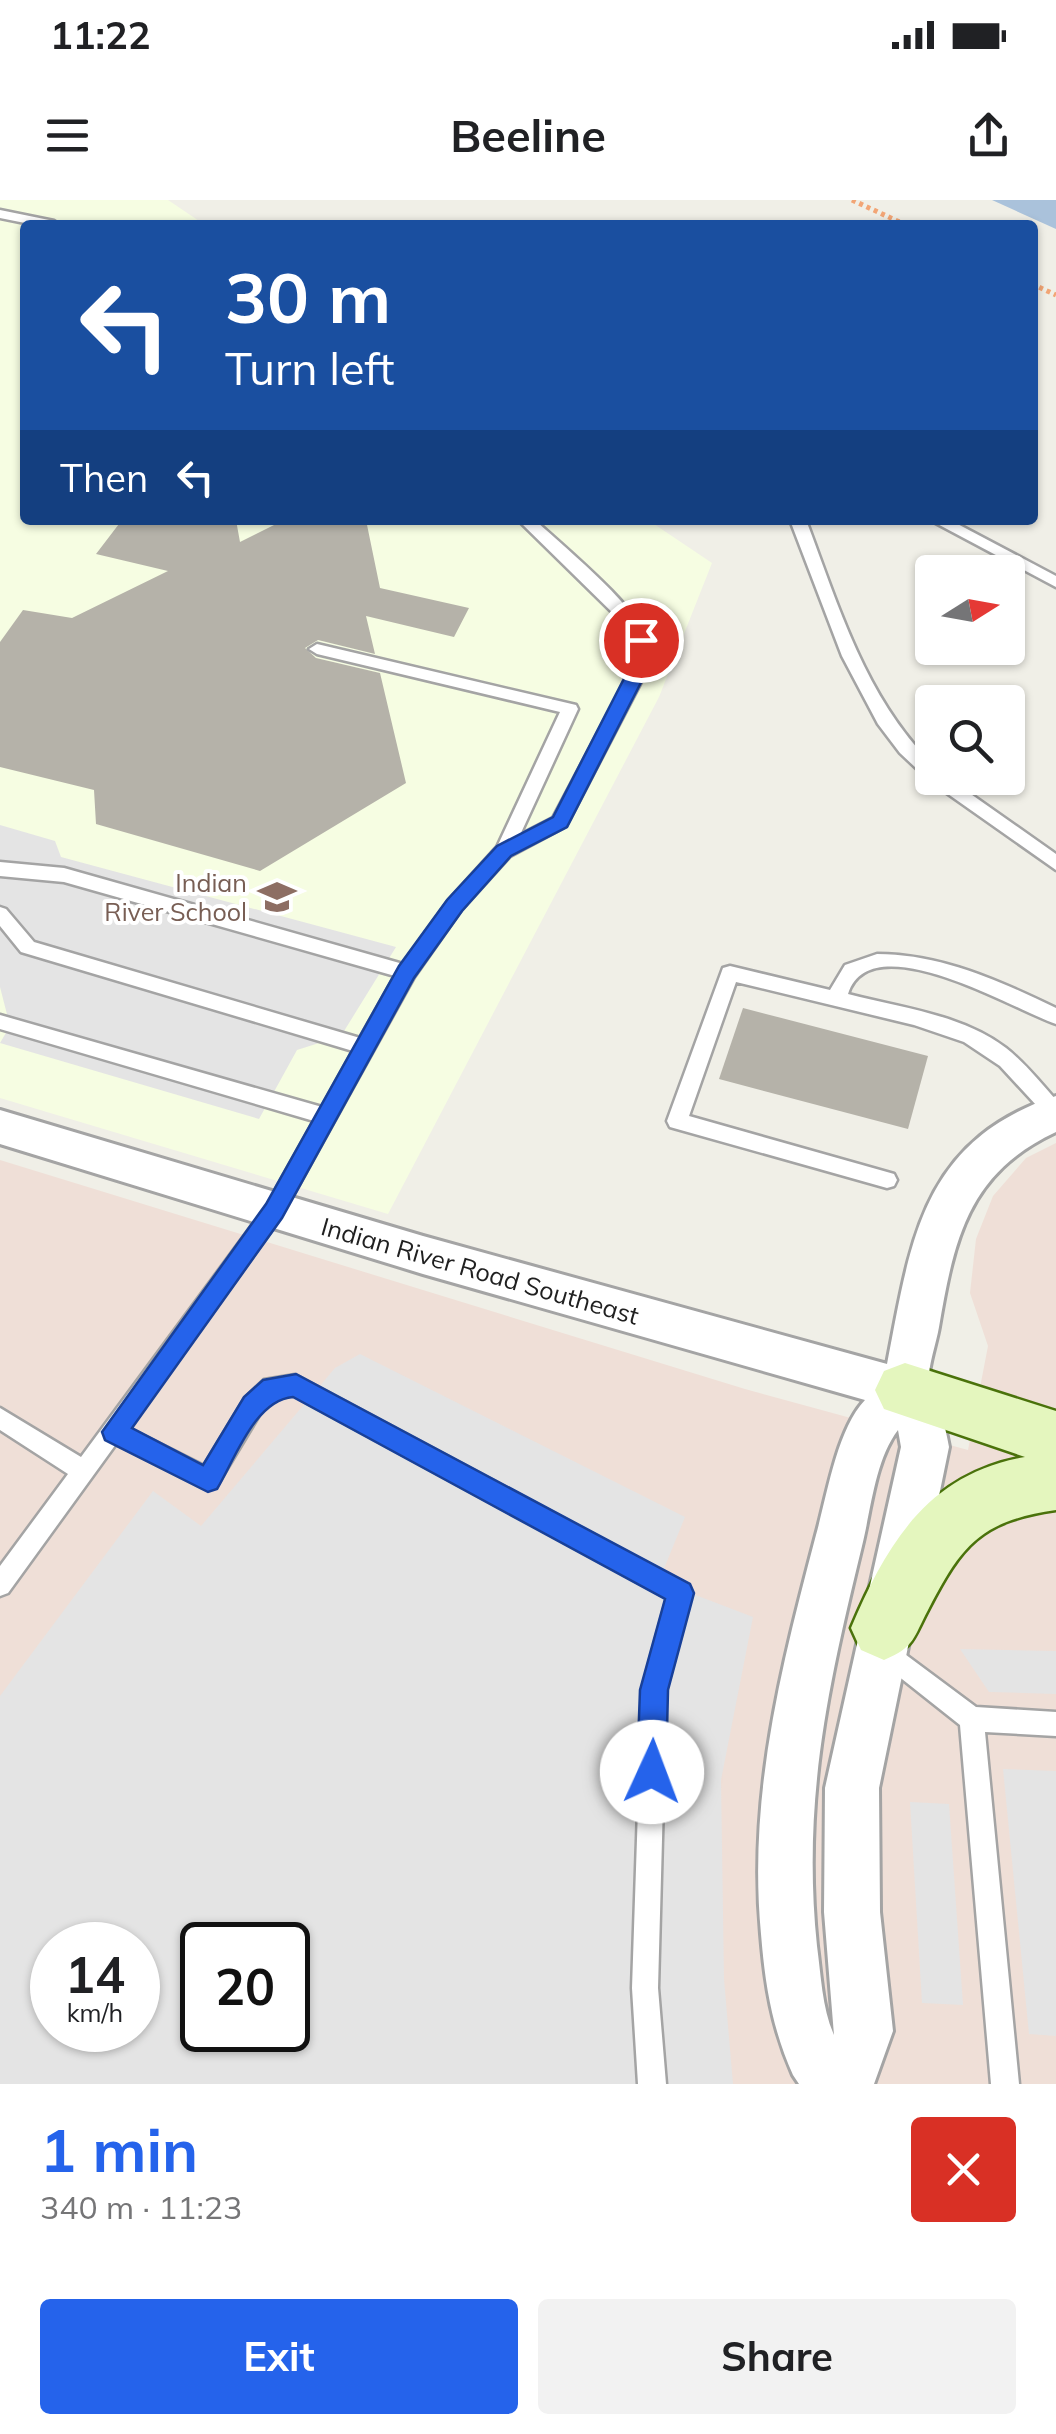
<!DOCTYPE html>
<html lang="en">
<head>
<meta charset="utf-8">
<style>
  body { margin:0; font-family:Mulish,sans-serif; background:#f2f2f2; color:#202124; height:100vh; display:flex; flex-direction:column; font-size:38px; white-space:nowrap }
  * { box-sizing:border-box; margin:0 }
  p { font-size:32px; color:#757577 }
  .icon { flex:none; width:55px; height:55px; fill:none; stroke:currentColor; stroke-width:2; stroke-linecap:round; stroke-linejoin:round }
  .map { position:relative; height:1884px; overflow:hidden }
  .details { display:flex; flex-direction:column; background:#fff; flex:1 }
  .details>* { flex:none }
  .guide { position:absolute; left:20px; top:20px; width:1018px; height:305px; border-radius:10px; box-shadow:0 2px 8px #0004; background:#1a4fa0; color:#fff; overflow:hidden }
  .needle { width:65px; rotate:79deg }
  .tools { position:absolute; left:915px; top:355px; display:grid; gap:20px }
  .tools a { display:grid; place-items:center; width:110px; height:110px; border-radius:10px; background:#fff; box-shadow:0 2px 8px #0004; font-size:50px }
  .speed { position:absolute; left:30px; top:1722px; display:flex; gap:20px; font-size:50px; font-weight:700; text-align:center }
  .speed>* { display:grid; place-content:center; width:130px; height:130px; border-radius:50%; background:#fff; box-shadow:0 2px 8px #0004; line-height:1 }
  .speed small { font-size:25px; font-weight:400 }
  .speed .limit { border:5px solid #111; border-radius:15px; background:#fff; color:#111 }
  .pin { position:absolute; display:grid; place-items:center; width:85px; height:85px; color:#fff; margin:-42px; border:5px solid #fff; border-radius:50%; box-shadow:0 2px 10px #0007 }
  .me { position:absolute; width:110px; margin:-55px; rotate:2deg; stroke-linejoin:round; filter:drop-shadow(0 0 8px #0008) }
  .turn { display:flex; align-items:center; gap:35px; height:210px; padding:0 40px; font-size:45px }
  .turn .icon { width:130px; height:130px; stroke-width:2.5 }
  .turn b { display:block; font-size:70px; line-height:85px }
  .then { display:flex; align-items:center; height:95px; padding:0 40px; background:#0003; gap:20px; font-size:38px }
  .round { display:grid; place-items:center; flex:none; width:105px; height:105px; border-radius:10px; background:#f2f2f2 }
  .summary { display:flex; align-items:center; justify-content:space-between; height:170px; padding:0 40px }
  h1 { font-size:60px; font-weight:700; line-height:75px; color:#2563eb }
  .button { display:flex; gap:20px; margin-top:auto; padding:20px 40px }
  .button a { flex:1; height:115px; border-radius:10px; background:#2563eb; color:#fff; font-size:40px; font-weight:700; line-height:115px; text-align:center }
  .button a+a { background:#f2f2f2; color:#202124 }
  .status { display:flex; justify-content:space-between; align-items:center; height:70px; padding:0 50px; background:#fff; direction:ltr }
  .status svg { height:28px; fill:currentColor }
  header { display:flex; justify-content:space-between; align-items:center; height:130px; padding:0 40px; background:#fff; font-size:45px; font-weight:700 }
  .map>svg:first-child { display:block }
  .commercial { fill:#efdfd7; fill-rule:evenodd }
  .education { fill:#f6fde2 }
  .parking { fill:#e4e4e4; fill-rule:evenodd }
  .water { fill:#aac2db }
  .building { fill:#b5b2a9 }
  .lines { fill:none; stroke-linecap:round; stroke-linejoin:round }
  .lane-casing { stroke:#a4a4a4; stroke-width:5 }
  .street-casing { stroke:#a4a4a4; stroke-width:6 }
  .secondary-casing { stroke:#4a720b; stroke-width:5 }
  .path { stroke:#f2a575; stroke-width:5; stroke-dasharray:4 4; stroke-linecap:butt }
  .lane { fill:#fff; fill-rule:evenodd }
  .street { fill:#fff; fill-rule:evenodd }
  .secondary { fill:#e4f6be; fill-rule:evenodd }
  .route { fill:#2563eb; stroke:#184099; stroke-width:2.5 }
  .labels { text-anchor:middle; stroke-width:8; stroke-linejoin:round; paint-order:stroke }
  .education-label { font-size:25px; fill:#785e54; stroke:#fff; text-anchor:end }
  .street-label { font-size:25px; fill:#202020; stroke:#fff }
</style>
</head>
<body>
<div class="status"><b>11:22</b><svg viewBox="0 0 49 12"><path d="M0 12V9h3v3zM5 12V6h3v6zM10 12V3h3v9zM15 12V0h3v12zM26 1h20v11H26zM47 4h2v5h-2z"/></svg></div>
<header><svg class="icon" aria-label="menu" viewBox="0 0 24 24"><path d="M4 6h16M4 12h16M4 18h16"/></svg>Beeline<svg class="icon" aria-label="share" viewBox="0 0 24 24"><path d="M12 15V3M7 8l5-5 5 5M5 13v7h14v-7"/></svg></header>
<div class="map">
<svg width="1056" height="1884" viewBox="0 0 1056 1884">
  <rect width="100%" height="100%" fill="#f0efe7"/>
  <!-- commercial -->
  <path class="commercial" d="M1056 943V1884H0V960L745 1189 968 1250 988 1146 970 1093 976 1039 993 996 1026 958ZM52 1745H138V1830H52ZM202 1745H288V1830H202Z"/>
  <!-- education -->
  <polygon class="education" points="0,0 168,0 205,25 25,25 25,320 648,320 712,363 659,497 388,1014 0,898"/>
  <!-- parking -->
  <g class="parking">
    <polygon points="0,625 55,641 61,657 396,747 341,836 297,850 259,919 0,843 10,826 0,787"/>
    <path d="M360 1154 685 1317 659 1381 753 1417 721 1580 724 1779 733 1884H0V1496L153 1291 201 1326 335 1168ZM52 1745H138V1830H52ZM202 1745H288V1830H202Z"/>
    <polygon points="960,1449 1056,1451 1056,1494 989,1492"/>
    <polygon points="1003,1569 1056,1571 1056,1836 1029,1834"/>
    <polygon points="910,1602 949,1604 963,1805 922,1803"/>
  </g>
  <!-- water -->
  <polygon class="water" points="992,0 1056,0 1056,29"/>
  <!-- building -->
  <g class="building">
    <polygon points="122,320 236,320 240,342 284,320 366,320 380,388 469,408 454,437 366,416 375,454 318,440 305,448 316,458 380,473 406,583 260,671 96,624 94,590 0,567 0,442 23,410 72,418 168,371 96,354"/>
    <polygon points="743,808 928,856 908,929 719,879"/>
  </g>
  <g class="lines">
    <!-- lane casing -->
    <g class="lane-casing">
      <g id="lane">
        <polygon points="0,10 54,21 60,25 35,25 0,18"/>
        <path d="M518 320H535C564 347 638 407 649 442 653 455 647 468 642 480L566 626 510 656 461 710 414 777 281 1017 128 1228 204 1266 245 1198 264 1180 295 1175 688 1385 692 1393 666 1490 658 1788 666 1884H638L632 1788 642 1490 667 1398 293 1195 277 1196 261 1212 216 1287 208 1290 116 1244 8 1393 0 1396V1366L68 1274 0 1230V1208L81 1257 267 1005 314 921 0 829V815L322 907 353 851 21 752 0 726V707L6 709 34 742 360 838 395 776 64 682 0 676V662L64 668 403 764 449 700 497 647 560 512 317 454 309 449 317 444 576 505 578 509 520 635 553 618 626 480 635 455 633 440 620 420Z"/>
        <path d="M790 320H806C839 407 865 497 932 564V578H948L1056 654V670L931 582 900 553 878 524 842 456Z"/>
        <polygon points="930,320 950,320 1056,376 1056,387"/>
        <path d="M877 754C941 754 1000 781 1056 808V824C1015 810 870 723 848 794 901 808 961 814 1006 848 1025 863 1040 882 1056 900V921L1049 919 1000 866 964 842 914 825 736 782 689 916 887 972 894 974 897 980 894 986 887 988 670 927 667 921 723 768 730 766 830 790 845 765Z"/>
        <polygon points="886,1440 976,1507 1056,1512 1056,1536 985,1532 1019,1884 991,1884 960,1525 878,1460 874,1452 878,1444"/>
      </g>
    </g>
    <!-- street casing -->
    <g class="street-casing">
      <path id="street" d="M1056 896V932C968 973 954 1039 939 1127 936 1145 926 1171 929 1189 930 1198 939 1208 942 1217 945 1226 947 1237 949 1247L879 1588 880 1712 893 1831 874 1884H799L793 1875C772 1828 765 1784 761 1734 748 1596 781 1468 816 1335 827 1296 837 1229 865 1200L423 1074 0 944V910L423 1036 887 1164C911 1041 921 941 1056 896ZM898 1230 901 1247 825 1588 824 1712 834 1835C822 1808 821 1775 817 1746 802 1601 828 1486 862 1346 871 1310 875 1260 898 1230Z"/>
    </g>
    <!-- secondary casing -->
    <g class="secondary-casing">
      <path id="secondary" d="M905 1163 1056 1211V1310C981 1321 962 1344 928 1410 913 1438 915 1447 884 1460L861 1450 851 1428C887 1343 928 1274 1025 1257L884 1209 875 1190 884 1171Z"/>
    </g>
    <!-- path -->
    <g class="path">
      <polyline points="852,0 906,25"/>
      <polyline points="1032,84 1056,95"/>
    </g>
    <!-- lane -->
    <use href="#lane" class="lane"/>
    <!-- street -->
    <use href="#street" class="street"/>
    <!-- secondary -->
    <use href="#secondary" class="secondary"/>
  </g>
  <!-- route -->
  <path class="route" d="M641 434 650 440 651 463 567 627 511 656 462 711 414 778 282 1018 132 1228 203 1265 244 1197 263 1180 296 1174 690 1384 694 1393 668 1490 666 1572 662 1583 652 1587 641 1583 637 1572 640 1490 665 1399 293 1197C255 1200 235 1259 217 1289L208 1292 105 1240 102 1232 266 1004 399 766 447 700 497 646 553 617 632 463V440Z"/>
  <!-- icons -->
  <defs>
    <g id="school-bare" transform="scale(3)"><path d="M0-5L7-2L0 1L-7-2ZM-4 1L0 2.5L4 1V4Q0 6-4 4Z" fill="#8d6e63" stroke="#fff" stroke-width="2.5" paint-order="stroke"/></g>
  </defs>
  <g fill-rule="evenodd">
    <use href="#school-bare" x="277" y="697"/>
  </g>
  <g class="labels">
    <!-- education labels -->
    <g class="education-label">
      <text x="247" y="692">Indian<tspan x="247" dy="29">River School</tspan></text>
    </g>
    <!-- street labels -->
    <g class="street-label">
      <text transform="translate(480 1071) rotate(16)" y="9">Indian River Road Southeast</text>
    </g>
  </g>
</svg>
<div class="tools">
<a><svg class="needle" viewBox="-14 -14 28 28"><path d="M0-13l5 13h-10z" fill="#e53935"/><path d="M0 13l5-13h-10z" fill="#757577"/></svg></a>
<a><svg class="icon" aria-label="search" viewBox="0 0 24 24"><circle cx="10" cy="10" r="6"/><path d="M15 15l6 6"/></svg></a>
</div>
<div class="speed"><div>14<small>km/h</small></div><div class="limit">20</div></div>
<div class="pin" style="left:641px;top:440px;background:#d93025"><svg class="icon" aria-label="arrive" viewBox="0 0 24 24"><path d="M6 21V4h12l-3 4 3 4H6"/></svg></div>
<svg class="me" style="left:652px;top:1572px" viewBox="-20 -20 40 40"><circle r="19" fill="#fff"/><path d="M0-13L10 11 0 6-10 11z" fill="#2563eb"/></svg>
<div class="guide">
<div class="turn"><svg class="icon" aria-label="left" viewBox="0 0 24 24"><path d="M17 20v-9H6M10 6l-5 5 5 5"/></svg><div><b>30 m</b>Turn left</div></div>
<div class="then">Then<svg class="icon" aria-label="left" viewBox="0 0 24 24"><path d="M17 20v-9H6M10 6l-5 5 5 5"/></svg></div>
</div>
</div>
<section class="details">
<div class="summary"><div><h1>1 min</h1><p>340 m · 11:23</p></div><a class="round" style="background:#d93025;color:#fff"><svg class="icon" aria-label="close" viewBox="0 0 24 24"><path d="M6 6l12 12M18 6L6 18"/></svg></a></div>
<div class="button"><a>Exit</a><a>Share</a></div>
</section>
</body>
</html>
